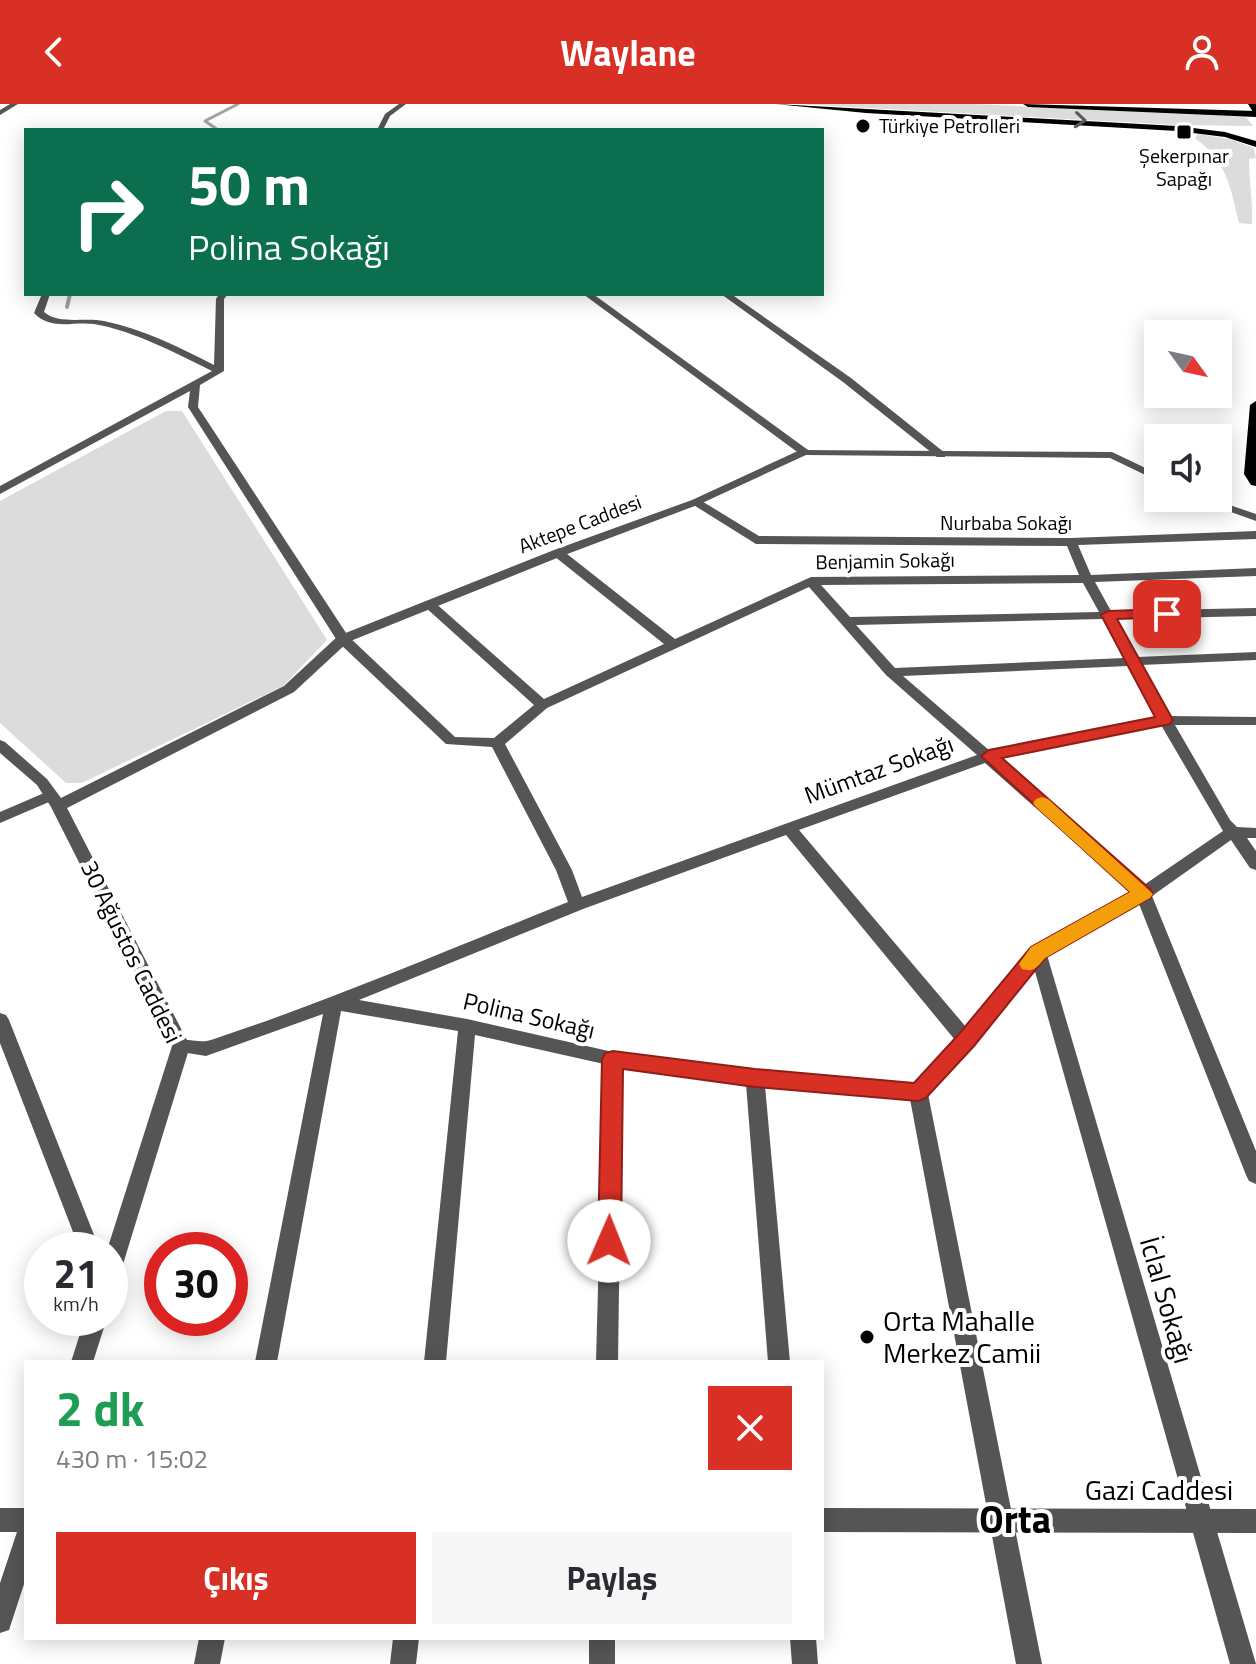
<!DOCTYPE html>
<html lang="tr">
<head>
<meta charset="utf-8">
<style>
  body { margin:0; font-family:"Titillium Web",sans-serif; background:#f7f7f7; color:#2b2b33; height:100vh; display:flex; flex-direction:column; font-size:30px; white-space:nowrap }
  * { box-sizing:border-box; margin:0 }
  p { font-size:26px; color:#7c7c81 }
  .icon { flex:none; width:44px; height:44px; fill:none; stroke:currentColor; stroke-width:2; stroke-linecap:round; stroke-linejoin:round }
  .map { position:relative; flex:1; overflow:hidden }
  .drawer { position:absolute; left:24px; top:1256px; width:800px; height:280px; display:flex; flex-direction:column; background:#fff; border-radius:0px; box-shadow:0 4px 20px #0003 }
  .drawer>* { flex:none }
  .guide { position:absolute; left:24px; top:24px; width:800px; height:168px; border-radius:0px; box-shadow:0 4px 20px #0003; background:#0b6e4f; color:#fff; overflow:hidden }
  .needle { width:52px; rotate:123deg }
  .controls { position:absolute; left:1144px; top:216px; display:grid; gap:16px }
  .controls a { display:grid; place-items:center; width:88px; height:88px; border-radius:0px; background:#fff; box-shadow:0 4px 20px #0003; font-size:40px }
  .speed { position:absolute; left:24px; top:1128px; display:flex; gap:16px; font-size:40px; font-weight:700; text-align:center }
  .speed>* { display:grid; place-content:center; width:104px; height:104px; border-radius:50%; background:#fff; box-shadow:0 4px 20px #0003; line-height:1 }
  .speed small { font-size:20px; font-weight:400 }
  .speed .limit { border:12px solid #d22; background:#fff; color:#111 }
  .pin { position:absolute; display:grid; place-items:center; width:68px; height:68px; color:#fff; margin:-34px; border-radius:16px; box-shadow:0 4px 12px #0006 }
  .me { position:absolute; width:88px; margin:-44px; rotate:1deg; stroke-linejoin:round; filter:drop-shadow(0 0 6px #0008) }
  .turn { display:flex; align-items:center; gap:28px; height:168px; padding:0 32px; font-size:36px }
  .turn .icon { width:104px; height:104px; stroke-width:2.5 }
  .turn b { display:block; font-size:56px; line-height:68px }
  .round { display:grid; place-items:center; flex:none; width:84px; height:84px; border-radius:0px; background:#f7f7f7 }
  .overview { display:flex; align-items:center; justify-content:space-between; height:136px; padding:0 32px }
  h1 { font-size:48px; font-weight:700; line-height:60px; color:#1e9e55 }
  .cta { display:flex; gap:16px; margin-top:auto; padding:16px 32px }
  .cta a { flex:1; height:92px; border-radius:0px; background:#d93025; color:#fff; font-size:32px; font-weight:700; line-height:92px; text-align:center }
  .cta a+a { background:#f7f7f7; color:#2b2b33 }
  header { display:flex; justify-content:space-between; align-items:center; height:104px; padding:0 32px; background:#d93025; color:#fff; font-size:36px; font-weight:700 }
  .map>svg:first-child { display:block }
  .green { fill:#dcdcdc }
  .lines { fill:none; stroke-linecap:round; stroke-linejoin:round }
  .stream-far1 { stroke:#a3a3a3; stroke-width:3 }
  .stream { stroke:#a3a3a3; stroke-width:4 }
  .minor { fill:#555; fill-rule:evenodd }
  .tertiary { fill:#555; fill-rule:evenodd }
  .primary { fill:#000; fill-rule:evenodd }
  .motorway { fill:#000; fill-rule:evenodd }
  .oneway { stroke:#595959 }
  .route { fill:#d93025; stroke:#8d1f18; stroke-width:2 }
  .slow { fill:#f59e0b }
  .poi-dot { fill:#000; stroke:#fff; stroke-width:3 }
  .labels { text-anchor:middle; stroke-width:8; stroke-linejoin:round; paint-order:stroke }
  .far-poi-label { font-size:20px; fill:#000; stroke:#fff; text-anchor:start }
  .far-street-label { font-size:20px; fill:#000; stroke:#fff }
  .street-label { font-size:24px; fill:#000; stroke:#fff }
  .near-street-label { font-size:28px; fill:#000; stroke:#fff }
  .near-poi-label { font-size:28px; fill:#000; stroke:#fff; text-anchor:start }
  .near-district-label { font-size:38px; font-weight:bold; fill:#000; stroke:#fff }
</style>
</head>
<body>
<header><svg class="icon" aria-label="back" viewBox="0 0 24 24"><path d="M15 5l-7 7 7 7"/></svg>Waylane<svg class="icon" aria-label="person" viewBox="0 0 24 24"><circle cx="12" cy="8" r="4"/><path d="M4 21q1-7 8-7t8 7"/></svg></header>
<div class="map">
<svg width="1256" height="1560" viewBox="0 0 1256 1560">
  <rect width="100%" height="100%" fill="#fff"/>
  <!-- green -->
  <g class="green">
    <polygon points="796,0 975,0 1246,13 1253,22 1177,21"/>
    <path d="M1198 30 1230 35 1254 44 1256 54 1249 55C1249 78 1253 98 1252 120L1239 119C1230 81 1227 58 1195 34Z"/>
    <polygon points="166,307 182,307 327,536 283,582 82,679 66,679 0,619 0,397"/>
  </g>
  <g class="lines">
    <!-- stream-far1 -->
    <polyline class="stream-far1" points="218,26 205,17 238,0"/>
    <!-- stream -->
    <polyline class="stream" points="67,203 70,190"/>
    <!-- minor -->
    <g class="minor">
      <polygon points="10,0 18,0 0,11 0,6"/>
      <polygon points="399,0 406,0 390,12 383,26 377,26 385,10"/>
      <path d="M42 190H50L44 208C59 221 85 213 104 217 143 225 179 243 214 261L216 195 219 190H228L224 195V267L200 281 198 303 348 532 455 633 494 634 534 601 425 503V497H433L544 595 664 540 554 452V446H562L675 535 811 473 1079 471 1067 442 756 440 692 400V396H700L759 432 1071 434 1256 427V435L1078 441 1091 471 1256 464V472L1095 478 1111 507 1256 504V512L1115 515 1137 553 1256 548V556L1141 561 1170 612 1256 613V621H1175L1230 716 1237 723 1256 724V734H1247L1256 747V766L1250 764 1231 736 1152 792 1256 1047V1080L1249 1077 1246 1071 1139 800 1047 851 1256 1560H1230L1034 864 972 941 928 990 1042 1560H1016L910 995 765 982 790 1258H768L746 980 622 964 618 1258H596L604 960 475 931 446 1258H424L458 927 341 907 277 1258H255L323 910 206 952 175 947 172 942 175 937C187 933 199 940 211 936 332 896 450 845 568 798L556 766 492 643 446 640 338 538 188 303 190 287 0 390V382L212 267C175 249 135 227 94 220 73 217 51 227 34 209ZM1083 479 1099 508 850 513 821 481ZM809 483 886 571 977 651 582 793 572 766 505 640 547 604ZM1103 515 1124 554 895 564 856 521ZM1128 562 1157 613 990 647 903 572ZM1161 621 1223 727 1144 781 998 655ZM985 659 1132 789 1032 844 966 923 799 726ZM786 731 955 936 914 980 755 966 613 948 467 915 359 896 583 805Z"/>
      <polygon points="583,190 593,190 808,346 808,350 800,350"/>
      <polygon points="721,190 731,190 851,274 945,349 945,353 937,353 843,278"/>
      <polygon points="51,686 58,691 56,695 0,719 0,708"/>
      <polygon points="0,909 6,911 9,916 100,1146 80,1146 0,939"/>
      <polygon points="199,1534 225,1534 220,1560 194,1560"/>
      <polygon points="393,1534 419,1534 416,1560 390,1560"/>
      <rect x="589" y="1534" width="26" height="26"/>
      <polygon points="790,1534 816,1534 818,1560 792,1560"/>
    </g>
    <!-- tertiary -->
    <g class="tertiary">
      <polygon points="800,346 1112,348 1158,370 1158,377 1110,354 806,351 700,400 562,452 348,538 294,588 67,704 190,942 120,1170 117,1177 110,1180 110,1146 107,1146 172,942 51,703 37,681 0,649 0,636 5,638 47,675 61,694 284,582 338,532 554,446 692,396"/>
      <polygon points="1192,394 1209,394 1256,410 1256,417"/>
      <polygon points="85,1214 107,1214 93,1258 71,1258"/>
      <polygon points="0,1404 26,1404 26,1474 9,1526 0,1529 0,1479 17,1428 0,1428"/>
      <polygon points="822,1404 1256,1405 1256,1429 822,1428"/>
    </g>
    <!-- primary -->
    <g class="primary">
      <polygon points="775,0 1177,22 1225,28 1256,37 1256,43 1225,33 1177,27 866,9"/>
      <polygon points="1248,0 1256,0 1256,9 1253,8"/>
      <polygon points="1256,297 1256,382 1251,381 1244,370 1250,301"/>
    </g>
    <!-- motorway -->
    <polygon class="motorway" points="1023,0 1256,7 1256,13 1028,3"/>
  </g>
  <!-- one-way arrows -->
  <defs><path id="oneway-chevron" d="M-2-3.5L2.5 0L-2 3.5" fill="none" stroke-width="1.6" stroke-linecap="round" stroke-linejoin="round" transform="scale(2)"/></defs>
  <use class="oneway" href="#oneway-chevron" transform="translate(1080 16) rotate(5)"/>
  <!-- route -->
  <polygon class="route" points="1167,505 1174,510 1172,513 1117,515 1173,616 1170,620 1002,654 1150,785 1153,790 1150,794 1045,854 974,942 926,994 918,997 755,983 623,965 621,1137 618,1144 609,1147 601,1144 598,1137 602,955 605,949 613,947 755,965 914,979 959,930 1031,843 1130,788 981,652 989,646 1155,613 1101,511 1108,507"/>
  <!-- slow -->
  <path class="slow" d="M1042 693 1048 695 1153 790 1150 794 1045 854C1038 862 1034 869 1022 865L1019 860 1031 843 1130 788 1036 703 1033 699 1036 695Z"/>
  <!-- markers -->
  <g class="poi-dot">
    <circle cx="863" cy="22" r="8"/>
    <rect x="1176" y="20" width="16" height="16" rx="4"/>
    <circle cx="867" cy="1233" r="8"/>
  </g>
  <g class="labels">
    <!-- far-poi labels -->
    <g class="far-poi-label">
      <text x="879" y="29">Türkiye Petrolleri</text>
      <text x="1184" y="59" text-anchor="middle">Şekerpınar<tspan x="1184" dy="23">Sapağı</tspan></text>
    </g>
    <!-- far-street labels -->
    <g class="far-street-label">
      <text x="1006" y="426">Nurbaba Sokağı</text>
      <text transform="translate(580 420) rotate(-21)" y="7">Aktepe Caddesi</text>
      <text transform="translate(885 457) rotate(-1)" y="7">Benjamin Sokağı</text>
    </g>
    <!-- street labels -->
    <g class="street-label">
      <text transform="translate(879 666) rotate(-20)" y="8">Mümtaz Sokağı</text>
      <text transform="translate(131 848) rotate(64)" y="8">30 Ağustos Caddesi</text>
      <text transform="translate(529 912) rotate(13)" y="8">Polina Sokağı</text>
    </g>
    <!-- near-street labels -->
    <g class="near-street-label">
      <text transform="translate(1167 1196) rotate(74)" y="10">İclal Sokağı</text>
      <text x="1159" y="1396">Gazi Caddesi</text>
    </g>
    <!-- near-poi labels -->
    <g class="near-poi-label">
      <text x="883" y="1227">Orta Mahalle<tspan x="883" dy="32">Merkez Camii</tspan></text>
    </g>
    <!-- near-district labels -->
    <g class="near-district-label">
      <text x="1015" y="1429">Orta</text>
    </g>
  </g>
</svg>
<div class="controls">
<a><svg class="needle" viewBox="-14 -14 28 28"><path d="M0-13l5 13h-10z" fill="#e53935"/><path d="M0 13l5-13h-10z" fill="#7c7c81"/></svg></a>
<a><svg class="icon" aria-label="sound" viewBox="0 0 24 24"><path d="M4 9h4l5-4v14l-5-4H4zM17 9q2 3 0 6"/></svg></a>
</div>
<div class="speed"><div>21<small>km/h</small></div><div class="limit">30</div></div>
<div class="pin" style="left:1167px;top:510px;background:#d93025"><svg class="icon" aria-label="arrive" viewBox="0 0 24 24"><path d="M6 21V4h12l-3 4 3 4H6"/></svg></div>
<svg class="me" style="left:609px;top:1137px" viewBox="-20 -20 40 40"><circle r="19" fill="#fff"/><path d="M0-13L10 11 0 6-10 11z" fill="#d93025"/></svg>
<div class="guide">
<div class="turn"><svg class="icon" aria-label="right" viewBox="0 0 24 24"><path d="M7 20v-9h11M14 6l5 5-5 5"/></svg><div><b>50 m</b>Polina Sokağı</div></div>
</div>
<section class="drawer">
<div class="overview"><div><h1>2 dk</h1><p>430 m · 15:02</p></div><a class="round" style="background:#d93025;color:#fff"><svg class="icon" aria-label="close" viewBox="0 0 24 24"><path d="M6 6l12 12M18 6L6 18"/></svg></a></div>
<div class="cta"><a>Çıkış</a><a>Paylaş</a></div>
</section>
</div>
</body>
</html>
